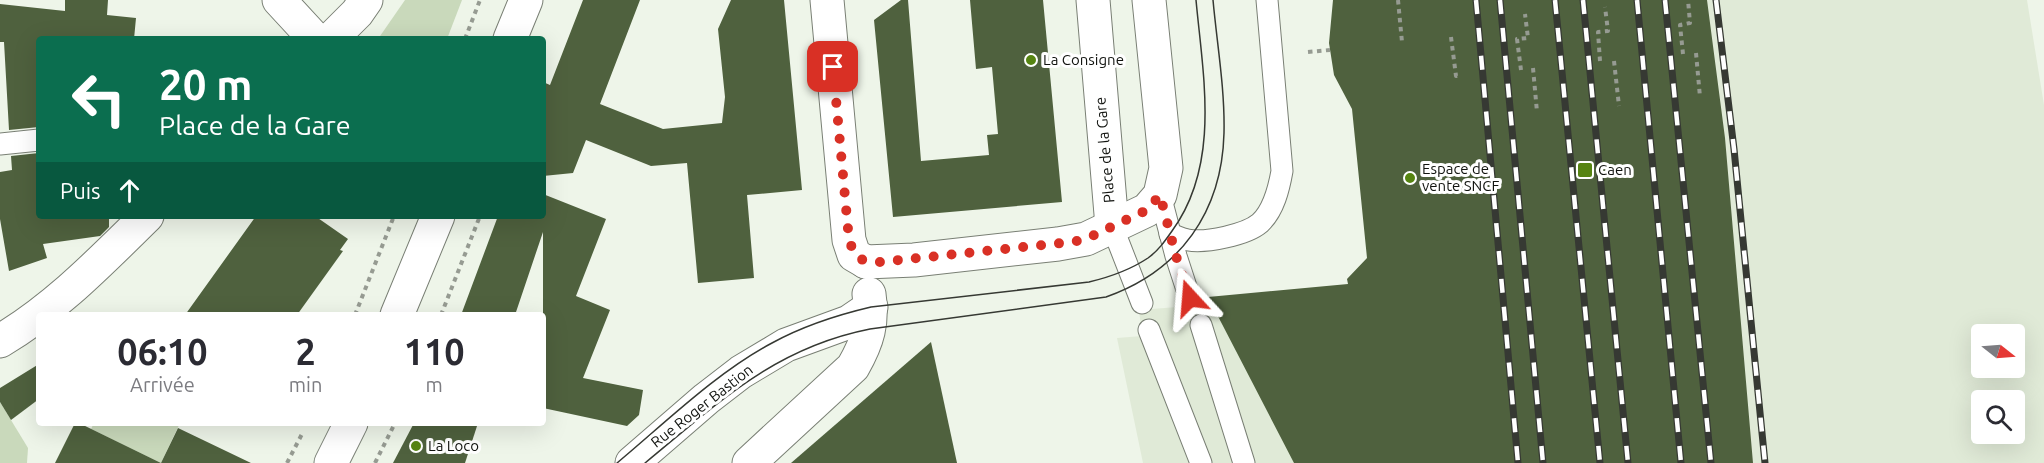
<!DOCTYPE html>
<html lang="fr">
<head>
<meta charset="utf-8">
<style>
  body { margin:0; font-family:Ubuntu,sans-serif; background:#f2f2f3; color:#2b2b33; height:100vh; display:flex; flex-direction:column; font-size:22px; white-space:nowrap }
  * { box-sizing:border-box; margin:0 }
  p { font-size:20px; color:#7c7c81 }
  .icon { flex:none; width:33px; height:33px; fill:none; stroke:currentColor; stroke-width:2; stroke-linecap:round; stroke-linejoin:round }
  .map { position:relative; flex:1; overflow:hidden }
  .sheet { position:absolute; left:36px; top:312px; width:510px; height:114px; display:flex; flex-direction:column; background:#fff; border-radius:6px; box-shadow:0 6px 24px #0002 }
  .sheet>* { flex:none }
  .hud { position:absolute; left:36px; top:36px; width:510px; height:183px; border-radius:6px; box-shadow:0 6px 24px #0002; background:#0b6e4f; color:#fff; overflow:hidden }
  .needle { width:39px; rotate:107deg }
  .fabs { position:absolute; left:1971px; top:324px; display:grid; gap:12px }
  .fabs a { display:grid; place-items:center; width:54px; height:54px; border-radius:6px; background:#fff; box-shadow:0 6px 24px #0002; font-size:30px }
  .pin { position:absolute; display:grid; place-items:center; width:51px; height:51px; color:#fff; margin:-26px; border-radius:12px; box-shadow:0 3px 9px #0006 }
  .me { position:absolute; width:66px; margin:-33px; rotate:341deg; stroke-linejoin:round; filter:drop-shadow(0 0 4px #0008) }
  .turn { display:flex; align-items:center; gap:21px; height:126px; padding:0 24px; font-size:27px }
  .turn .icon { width:78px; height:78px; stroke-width:2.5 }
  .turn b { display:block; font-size:42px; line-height:51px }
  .then { display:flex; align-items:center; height:57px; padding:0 24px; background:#0003; gap:12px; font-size:22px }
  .eta { display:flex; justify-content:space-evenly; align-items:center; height:102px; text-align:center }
  .eta b { font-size:36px; font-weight:700; line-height:42px }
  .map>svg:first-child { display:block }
  .built { fill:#e0ead7; fill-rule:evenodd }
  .green { fill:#c9d9bb }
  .building { fill:#4f613e }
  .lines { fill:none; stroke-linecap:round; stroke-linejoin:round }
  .service-casing { stroke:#797f74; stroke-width:23 }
  .minor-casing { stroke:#797f74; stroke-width:35 }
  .tertiary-casing { stroke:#797f74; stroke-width:35 }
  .secondary-casing { stroke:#797f74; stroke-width:35 }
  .path { stroke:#969b92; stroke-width:4; stroke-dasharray:4.5 4.5; stroke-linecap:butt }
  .service { stroke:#fff; stroke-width:21 }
  .minor { stroke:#fff; stroke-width:33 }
  .tertiary { stroke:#fff; stroke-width:33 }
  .secondary { stroke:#fff; stroke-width:33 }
  .tram { stroke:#363933; stroke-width:1.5 }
  .rail-casing { stroke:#363933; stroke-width:7 }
  .rail { stroke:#fff; stroke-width:4.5; stroke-dasharray:14; stroke-linecap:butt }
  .route { stroke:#d93025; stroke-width:10; stroke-dasharray:0 18 }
  .poi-dot { fill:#568412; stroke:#fff; stroke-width:2 }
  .labels { text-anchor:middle; stroke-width:6; stroke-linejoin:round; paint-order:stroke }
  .poi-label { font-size:15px; fill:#11130f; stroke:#fff; text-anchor:start }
  .street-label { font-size:15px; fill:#11130f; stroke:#fff }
</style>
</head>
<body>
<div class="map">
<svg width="2044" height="463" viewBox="0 0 2044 463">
  <rect width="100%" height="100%" fill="#eef5e9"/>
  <!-- built -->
  <path class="built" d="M1378 0H2027L2044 105V463H1143L1117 338 1142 336 1139 310 1405 289ZM1982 334H2014V368H1982ZM1982 400H2014V434H1982Z"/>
  <!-- green -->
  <g class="green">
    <polygon points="405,0 462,0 447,39 378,39"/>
    <polygon points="0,402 28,448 27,463 0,463"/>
    <polygon points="94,423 180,423 161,463 91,429"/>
  </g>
  <!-- building -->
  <g class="building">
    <polygon points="65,0 108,0 107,15 136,18 134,39 39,39 39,127 9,130 4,42 0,42 0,4 65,11"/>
    <polygon points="583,0 640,0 600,104 663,129 722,123 725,97 718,29 731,0 784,0 802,190 747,195 754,278 698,283 687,163 651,166 586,140 573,173 543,176 543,82 550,85"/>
    <polygon points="901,0 908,0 921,161 989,155 987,135 998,134 992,67 976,69 970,0 1043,0 1062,202 893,217 874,20"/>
    <polygon points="1333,0 1707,0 1725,138 1753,463 1294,463 1208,297 1348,284 1347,279 1367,258 1352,109 1334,75 1329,43"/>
    <polygon points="39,153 39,216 109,216 109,227 100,236 43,244 47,258 9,271 0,219 0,172 12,170 11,156"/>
    <polygon points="543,194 606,219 576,296 610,310 583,378 643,390 639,415 627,426 543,408 543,232 515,315 461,315 498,216 543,216"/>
    <polygon points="256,216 315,216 348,239 340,250 343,251 297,315 185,315"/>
    <polygon points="931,342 957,463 791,463"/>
    <polygon points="39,364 39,399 11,420 0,402 0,388"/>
    <polygon points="75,423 79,423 161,463 178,428 251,463 55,463"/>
    <polygon points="414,423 478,423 465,463 393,463"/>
  </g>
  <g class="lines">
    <!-- service casing -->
    <g class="service-casing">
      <g id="service">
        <polyline points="0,144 39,140"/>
        <polyline points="1160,195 1176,256 1190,299"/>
        <polyline points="1112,226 1142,303"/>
        <path d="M1170 234C1176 236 1182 239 1188 240 1206 243 1246 235 1260 223 1274 210 1279 188 1282 171L1267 0"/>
        <polyline points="1201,325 1244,463"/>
        <polyline points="1149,330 1201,463"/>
      </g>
    </g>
    <!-- minor casing -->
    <g class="minor-casing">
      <g id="minor">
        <polyline points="279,0 315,39"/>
        <polyline points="827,0 849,240 854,255 866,262"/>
        <polyline points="1093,0 1112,226"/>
        <polyline points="866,262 914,260 1058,244 1086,239 1147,210 1160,195 1166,168 1149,0"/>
        <polyline points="632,463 706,399 741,372 786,345 849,322 871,307"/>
        <path d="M749 463 853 367C868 341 873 323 869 294"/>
      </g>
    </g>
    <!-- tertiary casing -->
    <g class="tertiary-casing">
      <g id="tertiary">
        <polyline points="331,39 357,13 366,0"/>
        <path d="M0 341C56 308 101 261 147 216"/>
      </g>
    </g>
    <!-- secondary casing -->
    <g class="secondary-casing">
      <g id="secondary">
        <polyline points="510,39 526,0"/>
        <polyline points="397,315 438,216"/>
        <polyline points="331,463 351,423"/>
      </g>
    </g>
    <!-- path -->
    <g class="path">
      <polyline points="1398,0 1402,42"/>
      <polyline points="1451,37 1456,76 1461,75"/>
      <polyline points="465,39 480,0"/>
      <polyline points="1308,52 1330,50"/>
      <polyline points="1696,53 1700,97"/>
      <polyline points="1683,54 1680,25 1690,23 1688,0"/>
      <polyline points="1600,61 1598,32 1608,31 1605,7"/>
      <polyline points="1614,61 1619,106"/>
      <polyline points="1533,68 1537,112"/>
      <polyline points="1521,70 1517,39 1528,38 1525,14"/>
      <polyline points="355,315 394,216"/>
      <polyline points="441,315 480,216"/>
      <polyline points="287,463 303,432"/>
      <polyline points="375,463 395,423"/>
    </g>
    <!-- service -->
    <use href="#service" class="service"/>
    <!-- minor -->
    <use href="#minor" class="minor"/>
    <!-- tertiary -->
    <use href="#tertiary" class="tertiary"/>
    <!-- secondary -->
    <use href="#secondary" class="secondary"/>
    <!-- tram -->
    <g class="tram">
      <path d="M617 463C665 423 717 372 772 343 803 326 837 315 871 307L1089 282C1110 277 1130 270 1148 258 1158 251 1165 241 1172 231 1221 164 1203 76 1196 0"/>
      <path d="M645 463C718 403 774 348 870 329L1106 297C1180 271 1222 212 1224 133 1225 89 1217 44 1213 0"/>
    </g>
    <!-- rail casing -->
    <g class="rail-casing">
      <g id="rail">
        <polyline points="1476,0 1518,463"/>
        <polyline points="1500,0 1543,463"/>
        <polyline points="1555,0 1600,463"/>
        <polyline points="1583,0 1628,463"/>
        <polyline points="1637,0 1681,463"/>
        <polyline points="1665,0 1711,463"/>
        <polyline points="1716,0 1734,149 1765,463"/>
      </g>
    </g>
    <!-- rail -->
    <use href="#rail" class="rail"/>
  </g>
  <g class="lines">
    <!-- route -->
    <path class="route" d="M833 67 849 240C856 259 860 262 880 262L1072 242 1086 239 1147 210 1160 195 1176 256 1190 298"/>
  </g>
  <!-- markers -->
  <g class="poi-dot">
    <circle cx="1031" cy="60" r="6"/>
    <rect x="1577" y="162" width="16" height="16" rx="3"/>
    <circle cx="1410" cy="178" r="6"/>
    <circle cx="416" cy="446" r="6"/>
  </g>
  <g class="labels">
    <!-- poi labels -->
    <g class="poi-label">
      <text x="1043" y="65">La Consigne</text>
      <text x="1422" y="174">Espace de<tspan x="1422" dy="17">vente SNCF</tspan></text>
      <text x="1598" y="175">Caen</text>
      <text x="428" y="451">La Loco</text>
    </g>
    <!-- street labels -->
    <g class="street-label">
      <text transform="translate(1105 150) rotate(-95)" y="5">Place de la Gare</text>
      <text transform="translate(702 406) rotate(-38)" y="5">Rue Roger Bastion</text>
    </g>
  </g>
</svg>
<div class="fabs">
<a><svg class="needle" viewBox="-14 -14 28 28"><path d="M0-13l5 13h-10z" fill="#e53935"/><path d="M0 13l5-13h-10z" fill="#7c7c81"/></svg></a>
<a><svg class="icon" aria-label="search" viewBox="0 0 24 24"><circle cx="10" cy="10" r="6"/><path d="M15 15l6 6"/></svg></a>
</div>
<div class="pin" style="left:833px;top:67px;background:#d93025"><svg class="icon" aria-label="arrive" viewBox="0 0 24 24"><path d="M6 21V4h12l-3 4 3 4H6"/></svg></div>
<svg class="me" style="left:1190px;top:298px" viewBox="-20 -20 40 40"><path d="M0-17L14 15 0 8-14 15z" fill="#d93025" stroke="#fff" stroke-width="4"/></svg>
<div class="hud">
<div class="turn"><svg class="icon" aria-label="left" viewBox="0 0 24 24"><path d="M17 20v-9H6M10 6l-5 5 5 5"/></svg><div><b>20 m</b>Place de la Gare</div></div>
<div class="then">Puis<svg class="icon" aria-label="ahead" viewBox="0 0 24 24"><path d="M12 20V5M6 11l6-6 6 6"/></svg></div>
</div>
<section class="sheet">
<div class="eta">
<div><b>06:10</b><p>Arrivée</p></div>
<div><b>2</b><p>min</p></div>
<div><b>110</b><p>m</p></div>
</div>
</section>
</div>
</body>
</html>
